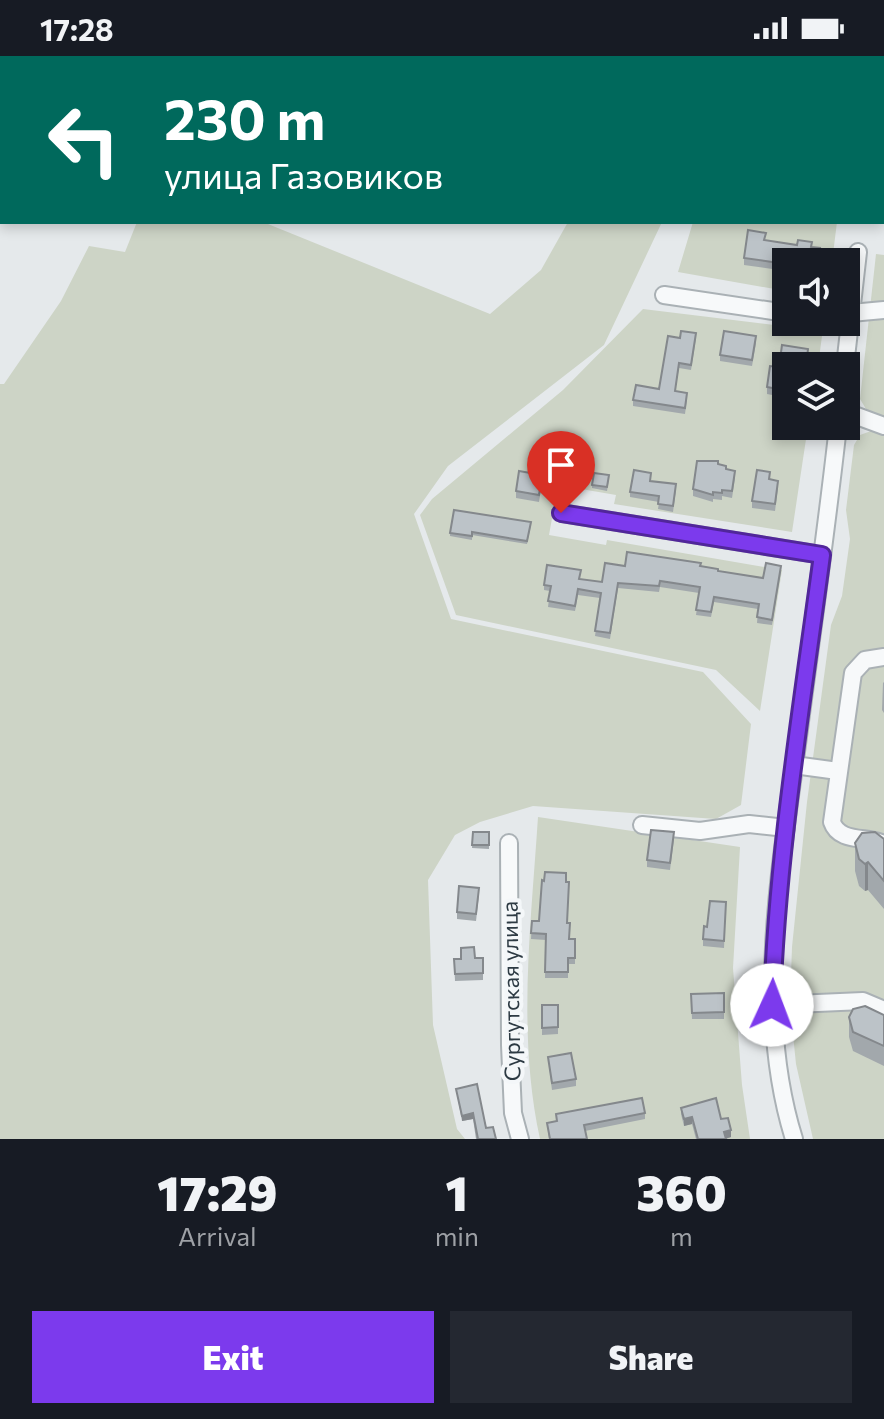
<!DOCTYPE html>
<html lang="en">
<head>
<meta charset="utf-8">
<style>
  body { margin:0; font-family:Commissioner,sans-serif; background:#242831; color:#f1f3f6; height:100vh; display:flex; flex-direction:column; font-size:30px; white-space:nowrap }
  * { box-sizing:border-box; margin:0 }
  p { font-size:26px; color:#9ea1a6 }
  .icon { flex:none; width:44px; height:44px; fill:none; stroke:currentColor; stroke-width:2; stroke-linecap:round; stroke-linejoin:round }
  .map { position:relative; height:1083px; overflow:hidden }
  .side { display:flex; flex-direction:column; background:#171b24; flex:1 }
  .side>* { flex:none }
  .top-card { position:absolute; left:0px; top:0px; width:884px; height:168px; box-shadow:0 4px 12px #0003; background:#00695c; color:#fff; overflow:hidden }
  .buttons { position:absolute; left:772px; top:192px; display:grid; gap:16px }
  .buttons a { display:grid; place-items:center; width:88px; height:88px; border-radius:0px; background:#171b24; box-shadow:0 4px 12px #0003; font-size:40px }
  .pin { position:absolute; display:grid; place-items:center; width:68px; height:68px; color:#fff; margin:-82px -34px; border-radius:50% 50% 50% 0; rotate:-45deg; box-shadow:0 0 8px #0007 }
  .pin .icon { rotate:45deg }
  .me { position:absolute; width:88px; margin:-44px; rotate:2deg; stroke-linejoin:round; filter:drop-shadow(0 0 6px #0008) }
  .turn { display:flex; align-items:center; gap:28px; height:168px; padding:0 32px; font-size:36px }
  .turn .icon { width:104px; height:104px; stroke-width:2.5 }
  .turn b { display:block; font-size:56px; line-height:68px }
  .eta { display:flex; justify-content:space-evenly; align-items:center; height:136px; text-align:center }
  .eta b { font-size:48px; font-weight:800; line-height:56px }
  .button { display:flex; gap:16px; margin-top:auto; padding:16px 32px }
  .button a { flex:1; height:92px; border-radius:0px; background:#7c3aed; color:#fff; font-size:32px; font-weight:800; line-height:92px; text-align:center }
  .button a+a { background:#242831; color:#f1f3f6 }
  .status { display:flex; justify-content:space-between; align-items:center; height:56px; padding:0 40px; background:#171b24; direction:ltr }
  .status svg { height:22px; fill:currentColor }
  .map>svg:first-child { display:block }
  .green { fill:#cdd4c6 }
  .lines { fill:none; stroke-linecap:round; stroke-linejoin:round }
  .minor-casing { stroke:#aab1b5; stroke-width:20 }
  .minor { stroke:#f7f9fa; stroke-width:16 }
  .wall { fill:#a2a8ac }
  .shaded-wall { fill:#84888c }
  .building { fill:#bcc3c8; stroke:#84888c; stroke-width:2 }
  .route-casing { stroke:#51269a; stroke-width:20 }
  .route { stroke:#7c3aed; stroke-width:14 }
  .labels { text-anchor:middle; stroke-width:8; stroke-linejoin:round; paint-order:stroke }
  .street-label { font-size:22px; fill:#2d3a43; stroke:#f4f7f9 }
</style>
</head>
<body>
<div class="status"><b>17:28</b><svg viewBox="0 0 49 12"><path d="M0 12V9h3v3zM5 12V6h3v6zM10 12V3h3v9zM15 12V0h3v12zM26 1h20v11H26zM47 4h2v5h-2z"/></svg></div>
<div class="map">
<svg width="884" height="1083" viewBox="0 0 884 1083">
  <rect width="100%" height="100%" fill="#e5e9eb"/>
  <!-- green -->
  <g class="green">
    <polygon points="228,0 547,0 229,2"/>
    <polygon points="137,166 263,166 490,258 541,214 568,166 662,166 604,289 448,410 414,458 451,563 703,616 751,668 741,749 716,763 533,750 480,766 455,779 428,824 433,969 457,1073 465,1083 0,1083 0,328 4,328 61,245 89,190 125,196"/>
    <polygon points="693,166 837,166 832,206 786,206 786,235 678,216"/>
    <polygon points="876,198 884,199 884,361 866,353 860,343"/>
    <polygon points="643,253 816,274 822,280 818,310 786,310 786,370 808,370 792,476 614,448 616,439 558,429 549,479 606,489 607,484 782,514 760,655 716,614 456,559 420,459 432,443 563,334"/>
    <polygon points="871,375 884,379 884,1083 813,1083 796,1008 790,949 792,891 807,746 831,569 842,540 850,483 846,454 854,389 860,379"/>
    <path d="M538 761 740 791 733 912 742 1029 750 1083H540C517 977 531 869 538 761Z"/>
  </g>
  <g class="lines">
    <!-- minor casing -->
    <g class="minor-casing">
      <g id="minor">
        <polyline points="664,239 786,257"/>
        <polyline points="851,257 884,254"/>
        <polyline points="845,310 858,196"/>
        <polyline points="846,356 884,370"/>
        <polyline points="561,457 822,499"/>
        <path d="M884 601 865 604 853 617 832 766C839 787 867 780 884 788"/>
        <polyline points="794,709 838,715"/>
        <polyline points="642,769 700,775 749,768 786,772"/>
        <polyline points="509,787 510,989 513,1057 520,1083"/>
        <polyline points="772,949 863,945 884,954"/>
        <path d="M794 1083C755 958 779 823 796 696 810 588 826 479 838 370"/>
      </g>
    </g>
    <!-- minor -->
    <use href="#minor" class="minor"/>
  </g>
  <!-- wall -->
  <g class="wall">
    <polygon points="0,0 35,0 34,2 10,2"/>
    <polygon points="765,184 812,191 820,199 819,206 786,206 786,215 744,209 744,202"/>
    <polygon points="680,282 696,282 691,314 679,312 675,335 687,342 685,358 633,350 633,344 659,333"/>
    <polygon points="756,287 752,310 720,305 720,299"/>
    <polygon points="808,300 786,310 786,334 784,334 783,341 767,338 767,331 779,311"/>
    <polygon points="585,402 581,425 564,422 564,416"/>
    <polygon points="718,408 726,413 735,422 732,442 722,440 722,444 713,443 713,446 693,440 693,433"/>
    <polygon points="609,423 607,435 592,432 592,429"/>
    <polygon points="770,423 778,432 775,455 752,452 752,445"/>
    <polygon points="651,425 676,434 673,456 658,453 659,446 630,441 630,436"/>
    <polygon points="542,426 539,446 516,442 516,435"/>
    <polygon points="531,469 527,488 472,479 472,484 450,480 450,477"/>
    <polygon points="625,510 700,510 718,515 763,522 781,515 772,569 757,567 758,553 714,546 711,561 696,559 699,537 660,531 659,536 618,532 610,583 595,580 600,542 578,539 575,555 548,551 550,535 544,534 544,529 580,523 602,526"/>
    <polygon points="884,626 884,657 882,654 883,627"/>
    <polygon points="473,776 489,776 489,793 472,792"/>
    <polygon points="674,783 670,814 647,811 647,804"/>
    <polygon points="884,783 884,853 868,834 865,835 859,830 855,815 855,787"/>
    <polygon points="479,839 476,865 457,863 457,856"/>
    <polygon points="726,846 724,892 703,890 703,883 707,871"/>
    <polygon points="532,865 567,867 569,883 575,883 575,908 568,908 568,922 545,922 546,884 531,883"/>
    <polygon points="483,902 483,924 455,925 454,903"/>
    <polygon points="724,937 724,963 692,963 691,938"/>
    <polygon points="542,949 558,971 558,978 542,979"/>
    <polygon points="884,959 884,1010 853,995 849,981 849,961"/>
    <polygon points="548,1001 576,1023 576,1030 552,1034"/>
    <polygon points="456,1033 486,1072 496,1083 476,1083 473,1063 462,1065"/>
    <polygon points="681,1052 721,1063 731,1081 726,1083 696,1083 692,1068 684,1070 681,1058"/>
    <polygon points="645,1057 645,1063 585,1075 587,1083 549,1083 547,1067 556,1065 556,1058"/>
  </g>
  <!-- shaded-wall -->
  <g class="shaded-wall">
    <polygon points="868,806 868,834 865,835 865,808"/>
    <polygon points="473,1057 473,1063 462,1065 462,1060"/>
    <polygon points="692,1061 692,1068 684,1070 684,1063"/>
    <polygon points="731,1074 731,1081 724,1083 724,1076"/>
  </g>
  <!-- building -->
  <g class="building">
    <polygon points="792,0 828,0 828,2 802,2"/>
    <polygon points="0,122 2,122 1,135 0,134"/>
    <polygon points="748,174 766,177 764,184 797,189 798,184 812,186 811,191 820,192 818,206 786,206 786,208 744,202"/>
    <polygon points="681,275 696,277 691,309 679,307 675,335 687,337 685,352 633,344 636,329 659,333 668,280 680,282"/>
    <polygon points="724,275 756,280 752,304 720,299"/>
    <polygon points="782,289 808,293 806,310 786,310 786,327 784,327 783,334 767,331 770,310 779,311"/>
    <polygon points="568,392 585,395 581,418 564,416"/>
    <polygon points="697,405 718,405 718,408 726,410 726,413 735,415 732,435 722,434 722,437 713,436 713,439 693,433"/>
    <polygon points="634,414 651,417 650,425 676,428 673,450 658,448 659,440 630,436"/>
    <polygon points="757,414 770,416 769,423 778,425 775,448 752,445"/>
    <polygon points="519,415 542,419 539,439 516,435"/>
    <polygon points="594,417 609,419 607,431 592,429"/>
    <polygon points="454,454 531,466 527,485 472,476 472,480 450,477"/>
    <polygon points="627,496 701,507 700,510 718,513 718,515 763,522 766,507 781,510 772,564 757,561 759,548 714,541 711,556 696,554 700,531 660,525 659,530 618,527 610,577 595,575 601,537 578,533 575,550 548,545 551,530 544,529 547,509 581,514 579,523 602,526 605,507 625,510"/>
    <polygon points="651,774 674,776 670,807 647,804"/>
    <polygon points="473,776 489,776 489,789 472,789"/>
    <polygon points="875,776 884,783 884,825 868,806 865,808 859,803 855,787 862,777"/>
    <polygon points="545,816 566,817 566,826 569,826 567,867 570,867 569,883 575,883 575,902 568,902 568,916 545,916 546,878 531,877 532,865 539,865 542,824 544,825"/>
    <polygon points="459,830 479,832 476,858 457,856"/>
    <polygon points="710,845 726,846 724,885 703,883 704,870 707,871"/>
    <polygon points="474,891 475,902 483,902 483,917 455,918 454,903 461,903 461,892"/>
    <polygon points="724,937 724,956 692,957 691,938"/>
    <polygon points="542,949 558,949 558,971 542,972"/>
    <polygon points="865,950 884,959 884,990 853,976 849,961 853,953"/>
    <polygon points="571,997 576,1023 552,1027 548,1001"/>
    <polygon points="477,1028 486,1072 493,1071 496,1083 478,1083 473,1057 462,1060 456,1033"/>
    <polygon points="642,1042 645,1057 584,1069 587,1083 550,1083 547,1067 557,1065 556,1058"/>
    <polygon points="716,1042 721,1063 728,1062 731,1074 724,1076 726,1083 698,1083 692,1061 684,1063 681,1052"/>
  </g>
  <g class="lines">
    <!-- route casing -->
    <g class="route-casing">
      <path id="route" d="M561 457 822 499C802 649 777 799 772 949"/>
    </g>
    <!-- route -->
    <use href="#route" class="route"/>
  </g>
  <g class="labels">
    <!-- street labels -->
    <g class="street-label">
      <text transform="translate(511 935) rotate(-91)" y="8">Сургутская улица</text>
    </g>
  </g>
</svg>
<div class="buttons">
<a><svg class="icon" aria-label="sound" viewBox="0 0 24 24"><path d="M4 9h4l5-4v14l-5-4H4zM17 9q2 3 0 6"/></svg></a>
<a><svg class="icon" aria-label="layers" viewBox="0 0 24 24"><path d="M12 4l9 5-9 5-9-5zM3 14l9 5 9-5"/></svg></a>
</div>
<div class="pin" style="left:561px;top:457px;background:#d93025"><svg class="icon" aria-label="arrive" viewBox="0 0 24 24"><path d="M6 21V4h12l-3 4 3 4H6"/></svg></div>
<svg class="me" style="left:772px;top:949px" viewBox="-20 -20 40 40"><circle r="19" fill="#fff"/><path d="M0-13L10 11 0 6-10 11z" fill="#7c3aed"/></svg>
<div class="top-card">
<div class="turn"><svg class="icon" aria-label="left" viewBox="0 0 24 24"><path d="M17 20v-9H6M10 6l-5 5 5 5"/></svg><div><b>230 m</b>улица Газовиков</div></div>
</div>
</div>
<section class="side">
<div class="eta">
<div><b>17:29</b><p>Arrival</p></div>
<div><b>1</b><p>min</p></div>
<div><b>360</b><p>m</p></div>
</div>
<div class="button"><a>Exit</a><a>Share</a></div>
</section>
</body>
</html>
